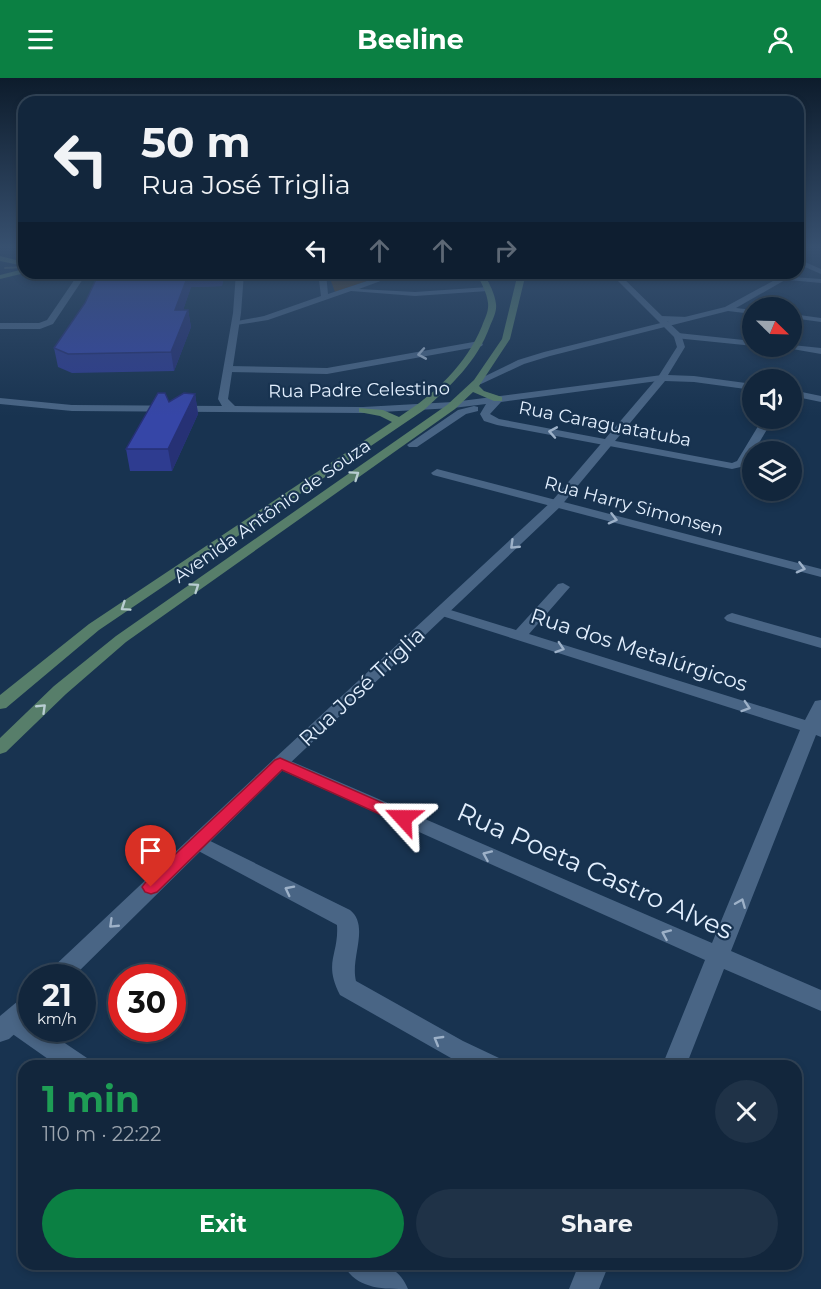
<!DOCTYPE html>
<html lang="en">
<head>
<meta charset="utf-8">
<style>
  body { margin:0; font-family:Montserrat,sans-serif; background:#1f3247; color:#f1f3f6; height:100vh; display:flex; flex-direction:column; font-size:22px; white-space:nowrap }
  * { box-sizing:border-box; margin:0 }
  p { font-size:20px; color:#9ca5af }
  .icon { flex:none; width:33px; height:33px; fill:none; stroke:currentColor; stroke-width:2; stroke-linecap:round; stroke-linejoin:round }
  .map { position:relative; flex:1; overflow:hidden }
  .side { position:absolute; left:18px; top:982px; width:784px; height:210px; display:flex; flex-direction:column; background:#12263c; border-radius:18px; box-shadow:0 3px 9px #0003,0 0 0 2px #314356 }
  .side>* { flex:none }
  .guide { position:absolute; left:18px; top:18px; width:786px; height:183px; border-radius:18px; box-shadow:0 3px 9px #0003,0 0 0 2px #314356; background:#12263c; color:#f1f3f6; overflow:hidden }
  .needle { width:39px; rotate:113deg }
  .fabs { position:absolute; left:742px; top:219px; display:grid; gap:12px }
  .fabs a { display:grid; place-items:center; width:60px; height:60px; border-radius:50%; background:#12263c; box-shadow:0 3px 9px #0003,0 0 0 2px #314356; font-size:30px }
  .speed { position:absolute; left:18px; top:886px; display:flex; gap:12px; font-size:30px; font-weight:700; text-align:center }
  .speed>* { display:grid; place-content:center; width:78px; height:78px; border-radius:50%; background:#12263c; box-shadow:0 3px 9px #0003,0 0 0 2px #314356; line-height:1 }
  .speed small { font-size:15px; font-weight:400 }
  .speed .limit { border:9px solid #d22; background:#fff; color:#111 }
  .pin { position:absolute; display:grid; place-items:center; width:51px; height:51px; color:#fff; margin:-62px -26px; border-radius:50% 50% 50% 0; rotate:-45deg; box-shadow:0 0 6px #0007 }
  .pin .icon { rotate:45deg }
  .me { position:absolute; width:66px; margin:-33px; rotate:294deg; stroke-linejoin:round; filter:drop-shadow(0 0 4px #0008) }
  .turn { display:flex; align-items:center; gap:21px; height:126px; padding:0 24px; font-size:27px }
  .turn .icon { width:78px; height:78px; stroke-width:2.5 }
  .turn b { display:block; font-size:42px; line-height:51px }
  .lanes { display:flex; align-items:center; height:57px; padding:0 24px; background:#0003; justify-content:center; gap:30px; direction:ltr }
  .lanes .off { opacity:.35 }
  .round { display:grid; place-items:center; flex:none; width:63px; height:63px; border-radius:32px; background:#1f3247 }
  .headline { display:flex; align-items:center; justify-content:space-between; height:102px; padding:0 24px }
  h1 { font-size:36px; font-weight:700; line-height:45px; color:#1e9e55 }
  .cta { display:flex; gap:12px; margin-top:auto; padding:12px 24px }
  .cta a { flex:1; height:69px; border-radius:36px; background:#0b8043; color:#fff; font-size:24px; font-weight:700; line-height:69px; text-align:center }
  .cta a+a { background:#1f3247; color:#f1f3f6 }
  header { display:flex; justify-content:space-between; align-items:center; height:78px; padding:0 24px; background:#0b8043; color:#fff; font-size:27px; font-weight:700 }
  .map>svg:first-child { display:block }
  .green { fill:#543c1c }
  .lines { fill:none; stroke-linecap:round; stroke-linejoin:round }
  .stream { stroke:#4e6367; stroke-width:2 }
  .minor { fill:#496585; fill-rule:evenodd }
  .tertiary { fill:#496585; fill-rule:evenodd }
  .secondary { fill:#577e6a; fill-rule:evenodd }
  .wall { fill:#2e3c90 }
  .shaded-wall { fill:#263175 }
  .building { fill:#3646a7; stroke:#263175; stroke-width:1.5 }
  .oneway { stroke:#9db1c8 }
  .oneway2 { stroke:#b8cdd2 }
  .route { fill:#e11d48; stroke:#92132f; stroke-width:1.5 }
  .labels { text-anchor:middle; stroke-width:4.5; stroke-linejoin:round; paint-order:stroke }
  .far-street-label { font-size:18px; fill:#e2effe; stroke:#183350 }
  .street-label { font-size:21px; fill:#e2effe; stroke:#183350 }
  .near-street-label { font-size:26px; fill:#e2effe; stroke:#183350 }
</style>
</head>
<body>
<header><svg class="icon" aria-label="menu" viewBox="0 0 24 24"><path d="M4 6h16M4 12h16M4 18h16"/></svg>Beeline<svg class="icon" aria-label="person" viewBox="0 0 24 24"><circle cx="12" cy="8" r="4"/><path d="M4 21q1-7 8-7t8 7"/></svg></header>
<div class="map">
<svg width="821" height="1211" viewBox="0 0 821 1211">
  <rect width="100%" height="100%" fill="#183350"/>
  <!-- green -->
  <polygon class="green" points="328,195 391,195 335,214"/>
  <g class="lines">
    <!-- stream -->
    <polyline class="stream" points="5,190 24,189"/>
    <!-- minor -->
    <g class="minor">
      <polygon points="79,195 87,195 53,246 40,251 0,251 0,245 39,245 47,242"/>
      <polygon points="318,195 326,195 328,216 391,195 402,195 359,211 415,214 488,209 492,211 488,213 415,218 351,213 268,242 236,247 232,244 264,238 321,218"/>
      <polygon points="782,198 785,202 736,230 753,232 753,236 728,233 550,278 524,286 481,306 473,304 518,282 544,274 725,229"/>
      <polygon points="792,236 821,240 821,244 792,240"/>
      <polygon points="678,255 753,263 754,268 675,260 675,256"/>
      <polygon points="479,263 483,266 482,268 327,296 229,294 224,291 229,288 327,290"/>
      <polygon points="792,267 821,270 821,276 775,268"/>
      <polygon points="662,297 667,300 665,302 501,324 490,336 499,341 732,385 737,383 763,340 774,340 745,388 732,391 497,347 484,343 480,336 486,326 453,330 448,327 453,324"/>
      <polygon points="474,328 478,329 478,333 466,336 417,369 409,369 407,367 458,332"/>
      <polygon points="437,391 821,491 821,499 433,397 431,395"/>
      <polygon points="563,505 570,509 529,556 805,642 815,623 821,622 821,659 816,657 731,873 821,912 821,933 724,891 686,988 662,988 705,882 274,689 271,685 274,681 286,681 712,865 800,652 439,537 437,534 444,530 516,552 558,506"/>
      <polygon points="732,535 821,560 821,570 727,543 724,540 727,537"/>
      <path d="M198 757 350 832C370 848 350 880 356 903L463 963 499 980 502 988H465L340 917C323 884 339 877 337 847L191 769 188 764 191 759Z"/>
      <polygon points="13,932 32,942 32,951 44,951 87,980 90,988 58,988 4,950 1,943 4,936"/>
      <path d="M343 1186C370 1186 396 1181 408 1211 381 1211 356 1211 343 1186Z"/>
      <polygon points="579,1186 609,1186 599,1211 569,1211"/>
    </g>
    <!-- tertiary -->
    <g class="tertiary">
      <polygon points="798,181 821,191 821,196 798,186"/>
      <polygon points="236,195 244,195 241,235 228,321 235,328 363,329 453,324 458,327 453,330 363,335 72,333 0,326 0,320 72,327 222,328 218,321 233,235"/>
      <polygon points="610,195 618,195 662,238 688,239 692,241 688,243 667,243 681,256 685,269 668,297 694,298 753,306 753,312 694,304 665,303 560,429 286,689 72,900 45,900 49,893 274,681 552,423 658,299 677,269 674,259"/>
      <polygon points="733,195 821,201 821,205 737,197"/>
      <polygon points="792,312 821,318 821,324 792,318"/>
      <polygon points="32,915 32,940 9,961 0,964 0,938 24,918"/>
    </g>
    <!-- secondary -->
    <g class="secondary">
      <polygon points="0,178 24,184 24,188 0,183"/>
      <polygon points="24,191 25,195 0,201 0,197"/>
      <path d="M476 195H484C488 204 495 215 496 226 497 233 493 241 490 248 477 284 451 307 424 332L99 552 6 630 0 631V617L89 546 392 344 380 338 359 334V330L383 332 399 339C435 316 466 287 482 248 485 240 489 233 488 225 487 215 481 204 476 195Z"/>
      <polygon points="518,195 526,195 510,261 479,308 484,313 502,319 502,323 494,323 473,314 455,331 126,564 66,616 6,674 0,676 0,660 54,608 116,558 447,327 474,302 502,261"/>
    </g>
  </g>
  <!-- wall -->
  <g class="wall">
    <polygon points="224,195 222,208 191,209 183,232 188,232 191,249 174,293 72,295 58,289 54,270 85,225"/>
    <polygon points="195,316 198,336 172,393 130,393 126,371 169,324"/>
  </g>
  <!-- shaded-wall -->
  <g class="shaded-wall">
    <polygon points="189,195 224,195 222,208 191,209 177,250 175,232"/>
    <polygon points="188,232 191,249 174,293 171,274"/>
    <polygon points="195,316 198,336 172,393 168,371"/>
  </g>
  <!-- building -->
  <g class="building">
    <polygon points="99,195 189,195 175,232 188,232 171,274 68,276 54,270 85,225"/>
    <polygon points="158,315 165,315 169,324 184,315 195,316 168,371 126,371"/>
  </g>
  <!-- one-way arrows -->
  <defs><path id="oneway-chevron" d="M-2-3.5L2.5 0L-2 3.5" fill="none" stroke-width="1.6" stroke-linecap="round" stroke-linejoin="round" transform="scale(1.5)"/></defs>
  <g class="oneway">
    <use href="#oneway-chevron" transform="translate(422 276) rotate(170)"/>
    <use href="#oneway-chevron" transform="translate(553 354) rotate(-170)"/>
    <use href="#oneway-chevron" transform="translate(613 441) rotate(14)"/>
    <use href="#oneway-chevron" transform="translate(514 467) rotate(136)"/>
    <use href="#oneway-chevron" transform="translate(801 490) rotate(14)"/>
    <use href="#oneway-chevron" transform="translate(560 570) rotate(18)"/>
    <use href="#oneway-chevron" transform="translate(746 629) rotate(18)"/>
    <use href="#oneway-chevron" transform="translate(487 777) rotate(-156)"/>
    <use href="#oneway-chevron" transform="translate(289 812) rotate(-153)"/>
    <use href="#oneway-chevron" transform="translate(741 825) rotate(-68)"/>
    <use href="#oneway-chevron" transform="translate(113 846) rotate(136)"/>
    <use href="#oneway-chevron" transform="translate(666 856) rotate(-156)"/>
    <use href="#oneway-chevron" transform="translate(438 962) rotate(-150)"/>
  </g>
  <g class="oneway2">
    <use href="#oneway-chevron" transform="translate(355 397) rotate(-35)"/>
    <use href="#oneway-chevron" transform="translate(195 509) rotate(-35)"/>
    <use href="#oneway-chevron" transform="translate(125 529) rotate(146)"/>
    <use href="#oneway-chevron" transform="translate(42 630) rotate(-44)"/>
  </g>
  <!-- sky -->
  <linearGradient id="sky" x2="0" y2="1"><stop stop-color="#0d1c2c"/><stop offset="0.5" stop-color="#37506f"/><stop offset="1" stop-color="#37506f" stop-opacity="0"/></linearGradient>
  <rect width="821" height="338" fill="url(#sky)"/>
  <!-- route -->
  <polygon class="route" points="280,680 408,736 411,740 408,744 397,744 282,692 157,814 151,816 145,814 142,809 145,805 275,682"/>
  <g class="labels">
    <!-- far-street labels -->
    <g class="far-street-label">
      <text transform="translate(359 312) rotate(-1)" y="6">Rua Padre Celestino</text>
      <text transform="translate(605 346) rotate(11)" y="6">Rua Caraguatatuba</text>
      <text transform="translate(634 428) rotate(15)" y="6">Rua Harry Simonsen</text>
      <text transform="translate(272 433) rotate(-35)" y="6">Avenida Antônio de Souza</text>
    </g>
    <!-- street labels -->
    <g class="street-label">
      <text transform="translate(639 572) rotate(18)" y="7">Rua dos Metalúrgicos</text>
      <text transform="translate(362 609) rotate(-43)" y="7">Rua José Triglia</text>
    </g>
    <!-- near-street labels -->
    <g class="near-street-label">
      <text transform="translate(595 793) rotate(24)" y="9">Rua Poeta Castro Alves</text>
    </g>
  </g>
</svg>
<div class="fabs">
<a><svg class="needle" viewBox="-14 -14 28 28"><path d="M0-13l5 13h-10z" fill="#e53935"/><path d="M0 13l5-13h-10z" fill="#9ca5af"/></svg></a>
<a><svg class="icon" aria-label="sound" viewBox="0 0 24 24"><path d="M4 9h4l5-4v14l-5-4H4zM17 9q2 3 0 6"/></svg></a>
<a><svg class="icon" aria-label="layers" viewBox="0 0 24 24"><path d="M12 4l9 5-9 5-9-5zM3 14l9 5 9-5"/></svg></a>
</div>
<div class="speed"><div>21<small>km/h</small></div><div class="limit">30</div></div>
<div class="pin" style="left:151px;top:809px;background:#d93025"><svg class="icon" aria-label="arrive" viewBox="0 0 24 24"><path d="M6 21V4h12l-3 4 3 4H6"/></svg></div>
<svg class="me" style="left:403px;top:740px" viewBox="-20 -20 40 40"><path d="M0-17L14 15 0 8-14 15z" fill="#e11d48" stroke="#fff" stroke-width="4"/></svg>
<div class="guide">
<div class="turn"><svg class="icon" aria-label="left" viewBox="0 0 24 24"><path d="M17 20v-9H6M10 6l-5 5 5 5"/></svg><div><b>50 m</b>Rua José Triglia</div></div>
<div class="lanes"><svg class="icon" aria-label="left" viewBox="0 0 24 24"><path d="M17 20v-9H6M10 6l-5 5 5 5"/></svg><svg class="icon off" aria-label="ahead" viewBox="0 0 24 24"><path d="M12 20V5M6 11l6-6 6 6"/></svg><svg class="icon off" aria-label="ahead" viewBox="0 0 24 24"><path d="M12 20V5M6 11l6-6 6 6"/></svg><svg class="icon off" aria-label="right" viewBox="0 0 24 24"><path d="M7 20v-9h11M14 6l5 5-5 5"/></svg></div>
</div>
<section class="side">
<div class="headline"><div><h1>1 min</h1><p>110 m · 22:22</p></div><a class="round"><svg class="icon" aria-label="close" viewBox="0 0 24 24"><path d="M6 6l12 12M18 6L6 18"/></svg></a></div>
<div class="cta"><a>Exit</a><a>Share</a></div>
</section>
</div>
</body>
</html>
